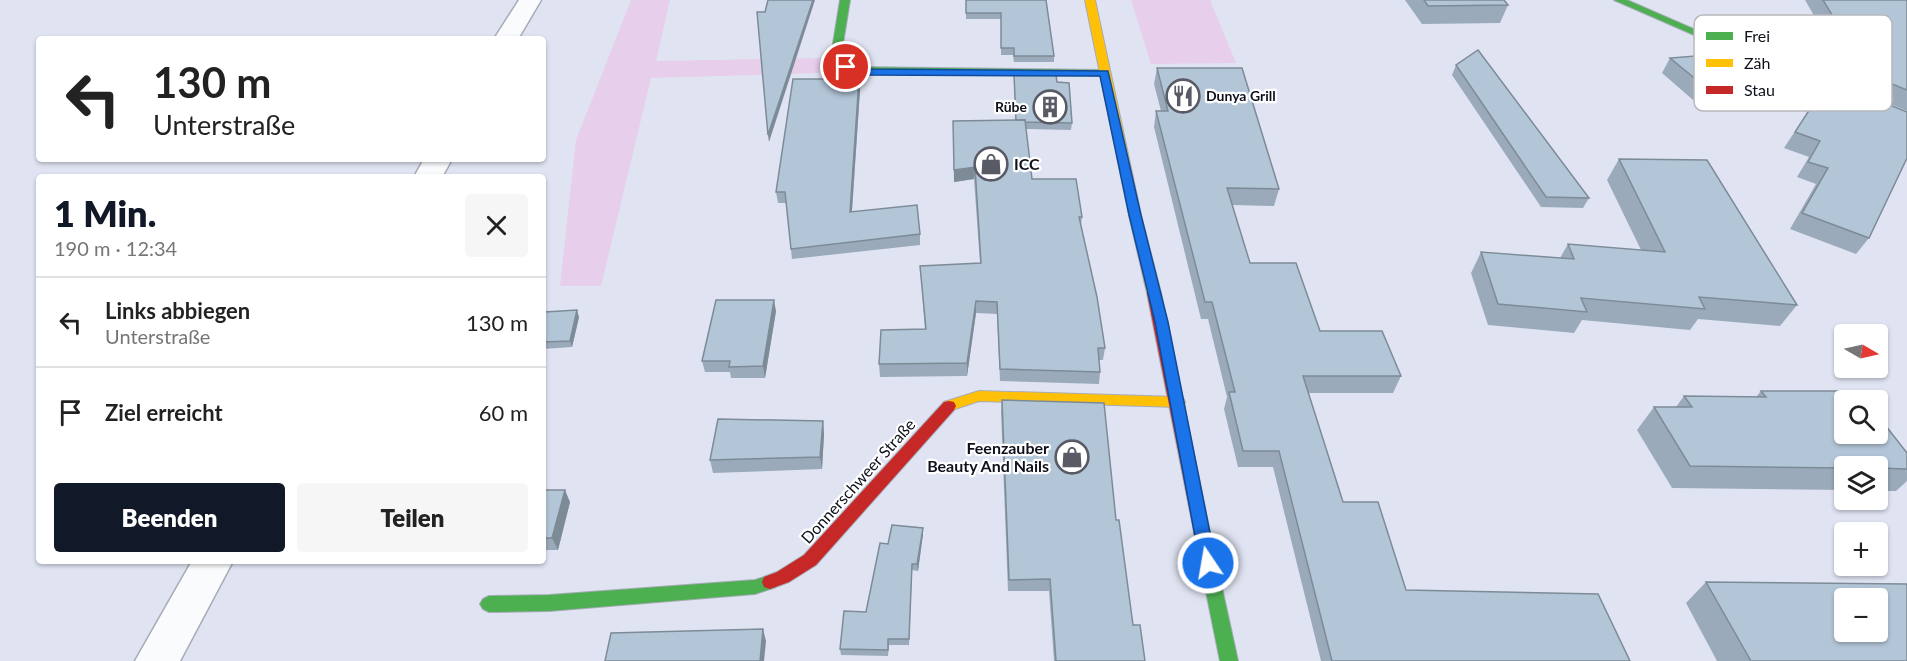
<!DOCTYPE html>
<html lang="de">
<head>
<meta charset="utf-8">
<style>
  body { margin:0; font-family:Lato,sans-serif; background:#f6f6f6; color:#222; height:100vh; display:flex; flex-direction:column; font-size:22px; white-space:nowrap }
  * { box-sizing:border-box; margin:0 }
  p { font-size:20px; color:#767676 }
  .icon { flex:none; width:33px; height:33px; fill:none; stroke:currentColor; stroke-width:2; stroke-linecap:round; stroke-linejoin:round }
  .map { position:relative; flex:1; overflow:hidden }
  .panel { position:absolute; left:36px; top:174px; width:510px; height:390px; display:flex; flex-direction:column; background:#fff; border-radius:6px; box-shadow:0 2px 4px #0004 }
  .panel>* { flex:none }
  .hud { position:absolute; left:36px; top:36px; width:510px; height:126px; border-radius:6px; box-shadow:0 2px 4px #0004; background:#fff; color:#222; overflow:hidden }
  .needle { width:39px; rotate:99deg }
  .tools { position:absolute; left:1834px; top:324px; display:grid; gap:12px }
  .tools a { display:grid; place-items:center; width:54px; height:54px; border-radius:6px; background:#fff; box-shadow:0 2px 4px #0004; font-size:30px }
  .pin { position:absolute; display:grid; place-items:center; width:51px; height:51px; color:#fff; margin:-26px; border:3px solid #fff; border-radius:50%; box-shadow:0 2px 6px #0007 }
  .me { position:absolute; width:66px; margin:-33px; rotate:348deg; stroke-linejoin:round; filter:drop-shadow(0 0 4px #0008) }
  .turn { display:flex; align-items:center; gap:21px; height:126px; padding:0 18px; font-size:27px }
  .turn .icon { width:78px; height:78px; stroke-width:2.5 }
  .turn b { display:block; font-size:42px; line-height:51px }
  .round { display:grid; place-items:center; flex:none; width:63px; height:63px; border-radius:6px; background:#f6f6f6 }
  .headline { display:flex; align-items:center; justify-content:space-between; height:102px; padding:0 18px }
  h1 { font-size:36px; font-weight:800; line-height:45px; color:#111827 }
  .action { display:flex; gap:12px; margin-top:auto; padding:12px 18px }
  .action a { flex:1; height:69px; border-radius:6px; background:#111827; color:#fff; font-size:24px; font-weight:800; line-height:69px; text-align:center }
  .action a+a { background:#f6f6f6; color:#222 }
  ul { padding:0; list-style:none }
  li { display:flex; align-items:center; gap:18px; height:90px; padding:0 18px; border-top:2px solid #e0e0e0 }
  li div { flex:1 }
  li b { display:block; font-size:22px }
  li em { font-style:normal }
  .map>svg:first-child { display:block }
  .green { fill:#e7ceeb }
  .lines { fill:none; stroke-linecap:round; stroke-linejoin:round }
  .street-casing { stroke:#a7abb7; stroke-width:3 }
  .fast-casing { stroke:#a7abb7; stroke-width:2 }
  .slow-casing { stroke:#a7abb7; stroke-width:2 }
  .jam-casing { stroke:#a7abb7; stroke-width:2 }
  .street { fill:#fafbfd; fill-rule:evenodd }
  .fast { fill:#4caf50; fill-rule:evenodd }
  .slow { fill:#ffc107; fill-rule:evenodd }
  .jam { fill:#c62828; fill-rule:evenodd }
  .wall { fill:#9aaaba }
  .shaded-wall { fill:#7d8b97 }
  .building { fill:#b3c6d8; stroke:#7d8b97; stroke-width:1.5; fill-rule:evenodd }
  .route { fill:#1a73e8; stroke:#114b97; stroke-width:1.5 }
  .labels { text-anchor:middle; stroke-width:4.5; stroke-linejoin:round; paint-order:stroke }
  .far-poi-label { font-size:14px; font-weight:bold; fill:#0e111b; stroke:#fff; text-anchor:start }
  .poi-label { font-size:16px; font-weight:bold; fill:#0e111b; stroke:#fff; text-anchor:start }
  .street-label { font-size:16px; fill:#0e111b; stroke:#fff }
  .key { fill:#fff; stroke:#b7b8bb; stroke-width:1.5 }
  .key-label { font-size:16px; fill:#0e111b }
</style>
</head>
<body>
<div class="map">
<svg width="1907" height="661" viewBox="0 0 1907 661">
  <rect width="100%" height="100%" fill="#e0e4f2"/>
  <!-- green -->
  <g class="green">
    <polygon points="631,0 670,0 656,61 821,58 819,73 651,78 601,286 560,286 576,140"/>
    <polygon points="1131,0 1210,0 1236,63 1151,64"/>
  </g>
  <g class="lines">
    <!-- street casing -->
    <g class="street-casing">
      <g id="street">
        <polygon points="519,0 541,0 518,39 494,39"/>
        <polygon points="424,159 452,159 442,177 414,177"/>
        <polygon points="192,561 233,561 180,661 135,661"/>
      </g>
    </g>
    <!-- fast casing -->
    <g class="fast-casing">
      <g id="fast">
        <polygon points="840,0 850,0 841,56 850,65 856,67 1105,70 1110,73 1105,76 851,72 842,69 831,56"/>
        <polygon points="1614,0 1627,0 1788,70 1787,72 1779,72"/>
        <polygon points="1205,540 1211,542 1213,547 1238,661 1220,661 1197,547 1199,542"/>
        <polygon points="770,575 776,577 778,582 776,587 755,594 549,611 489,612 483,609 480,604 483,599 489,596 549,595 755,580"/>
      </g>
    </g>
    <!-- slow casing -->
    <g class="slow-casing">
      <g id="slow">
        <polygon points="1085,0 1095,0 1141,215 1161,293 1154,297 1147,293 1129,215"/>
        <polygon points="979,391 1178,397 1183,398 1185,402 1183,406 1178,407 979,401 949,411 944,410 942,406 944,402"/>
      </g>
    </g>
    <!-- jam casing -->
    <g class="jam-casing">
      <g id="jam">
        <polygon points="1154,289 1161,293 1213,547 1211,552 1205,554 1199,552 1197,547 1147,293"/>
        <polygon points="949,401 954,402 956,406 954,410 816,565 789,582 770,589 764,587 762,582 764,577 777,572 804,555 944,402"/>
      </g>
    </g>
    <!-- street -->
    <use href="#street" class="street"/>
    <!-- fast -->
    <use href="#fast" class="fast"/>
    <!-- slow -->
    <use href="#slow" class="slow"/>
    <!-- jam -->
    <use href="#jam" class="jam"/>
  </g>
  <!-- wall -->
  <g class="wall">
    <polygon points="966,0 1046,0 1054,56 1054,62 1014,62 1013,55 1001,55 1001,19 966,19"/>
    <polygon points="1405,0 1504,0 1508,5 1500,23 1422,24"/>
    <polygon points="1805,0 1907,0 1907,111 1793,63 1803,48 1831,45"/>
    <polygon points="1758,51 1907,112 1869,238 1856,254 1790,229 1816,184 1797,177 1809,157 1784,148 1818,96 1700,106 1662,73 1670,58"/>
    <polygon points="1456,65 1589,198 1583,208 1541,207 1452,75"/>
    <polygon points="1157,68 1279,189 1274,206 1232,205 1250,263 1320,331 1401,376 1393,393 1308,393 1343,502 1406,590 1630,661 1321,661 1273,467 1238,467 1224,409 1227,397 1208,319 1201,319 1154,127 1156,111 1161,111 1154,84"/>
    <polygon points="1014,75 1057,82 1072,123 1071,130 1026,129 1032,179 1082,217 1081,225 1105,348 1103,360 1099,360 1100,372 1099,384 1000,381 997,314 976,313 967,376 880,377 879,364 925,330 920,266 980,263 974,179 954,182 953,121 1015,120"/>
    <polygon points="860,90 852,212 920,234 920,245 792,259 786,203 778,203 776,192"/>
    <polygon points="1619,159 1797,305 1780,326 1698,319 1690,330 1582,320 1574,333 1488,325 1471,273 1481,252 1560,258 1568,244 1641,250 1607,180"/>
    <polygon points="776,311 765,378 731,378 730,372 705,372 702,361"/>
    <polygon points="579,317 572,347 543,349 543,320"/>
    <polygon points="1761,391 1907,453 1907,481 1896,491 1878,491 1878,466 1845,466 1845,490 1672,488 1637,430 1654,407 1676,407 1684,396 1756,397"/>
    <polygon points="1002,400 1116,520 1133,625 1145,661 1054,661 1049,591 1008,591 1001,412"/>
    <polygon points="823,421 824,434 822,469 713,473 710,460"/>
    <polygon points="543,490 570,502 558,550 543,550"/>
    <polygon points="923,528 923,534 918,571 912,570 909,645 889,645 888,656 841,655 840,649 866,612 888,544"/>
    <polygon points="1706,582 1907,661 1717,661 1686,603"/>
  </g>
  <!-- shaded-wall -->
  <g class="shaded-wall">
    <polygon points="813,0 815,0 769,142 768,135"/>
    <polygon points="859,79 860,90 851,223 850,212"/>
    <polygon points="975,167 974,179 954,182 954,170"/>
    <polygon points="774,300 776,311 765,378 763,366"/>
    <polygon points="976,301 976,313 967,376 967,363"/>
    <polygon points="577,310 579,317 572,347 570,341"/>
    <polygon points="823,421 824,434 822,469 820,457"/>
    <polygon points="565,490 570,502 558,550 552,538"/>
    <polygon points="923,528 923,534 918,571 917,564"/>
    <polygon points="763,629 766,641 764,661 760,661"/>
  </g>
  <!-- building -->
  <g class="building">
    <polygon points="768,0 813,0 768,135 757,12 765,12"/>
    <polygon points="966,0 1046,0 1054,56 1014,56 1014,48 1001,48 1001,13 966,13"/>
    <polygon points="1424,0 1504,0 1508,5 1428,6"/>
    <polygon points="1823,0 1907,0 1907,90 1803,48 1839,45 1854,51"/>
    <polygon points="1478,50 1589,198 1546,197 1456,65"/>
    <polygon points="1758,51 1907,112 1907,158 1869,238 1802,213 1828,168 1808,162 1820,141 1795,132 1828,81 1709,90 1670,58"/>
    <polygon points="1157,68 1242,68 1279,189 1227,188 1250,263 1296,263 1320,331 1382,331 1401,376 1303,376 1343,502 1378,502 1406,590 1598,594 1630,661 1332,661 1279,451 1243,451 1229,392 1235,392 1212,302 1205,302 1156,111 1168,111"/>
    <polygon points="1014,75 1056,75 1057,82 1069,83 1072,123 1025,122 1025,120 1016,120"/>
    <polygon points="793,79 859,79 850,212 917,205 920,234 791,249 785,192 776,192"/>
    <polygon points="1025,120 1032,179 1076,179 1082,217 1079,217 1097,297 1105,348 1098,348 1100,372 1000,369 997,302 976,301 967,363 879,364 881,330 926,329 920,266 981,263 975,167 954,170 953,121"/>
    <polygon points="1619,159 1707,160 1797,305 1699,297 1705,309 1581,298 1587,312 1498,304 1481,252 1574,259 1568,244 1665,252"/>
    <polygon points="716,300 774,300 763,366 729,367 730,361 702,361"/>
    <polygon points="577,310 570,341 543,342 543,320 545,312"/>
    <polygon points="1761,391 1858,391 1865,400 1845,400 1845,434 1878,434 1878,416 1907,453 1907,469 1878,468 1878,466 1845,466 1845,468 1690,466 1654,407 1692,407 1684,396 1766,397"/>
    <polygon points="1002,400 1104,403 1116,520 1119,520 1133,625 1140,625 1145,661 1056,661 1050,579 1009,580"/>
    <polygon points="718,419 823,421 820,457 710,460"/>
    <polygon points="543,490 565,490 552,538 543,538"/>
    <polygon points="892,525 923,528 917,564 912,564 909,639 888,639 888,650 840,649 844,611 866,612 880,543 888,544"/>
    <path d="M1706 582 1907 584V661H1751ZM1845 598H1878V632H1845Z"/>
    <polygon points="763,629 760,661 605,661 611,633"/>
  </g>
  <!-- route -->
  <polygon class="route" points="846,64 866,69 1108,71 1141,215 1168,322 1216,563 1214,568 1208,570 1202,568 1200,563 1155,322 1129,215 1100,76 866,75 842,69 842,65"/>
  <!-- icons -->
  <defs>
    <g id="restaurant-ring" transform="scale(1.725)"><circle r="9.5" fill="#fff" stroke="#585b66" stroke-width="1.5"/><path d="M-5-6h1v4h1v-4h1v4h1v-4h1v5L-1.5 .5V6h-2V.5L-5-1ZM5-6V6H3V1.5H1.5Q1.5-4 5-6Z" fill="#585b66"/></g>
    <g id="building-ring" transform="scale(1.725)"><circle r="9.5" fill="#fff" stroke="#585b66" stroke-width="1.5"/><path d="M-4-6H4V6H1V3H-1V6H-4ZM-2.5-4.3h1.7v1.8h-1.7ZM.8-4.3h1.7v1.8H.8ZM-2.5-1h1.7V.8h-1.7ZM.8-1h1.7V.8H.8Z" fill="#585b66"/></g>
    <g id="shop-ring" transform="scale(1.725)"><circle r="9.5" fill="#fff" stroke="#585b66" stroke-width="1.5"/><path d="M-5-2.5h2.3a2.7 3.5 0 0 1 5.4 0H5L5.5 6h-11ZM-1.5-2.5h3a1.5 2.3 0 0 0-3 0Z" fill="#585b66"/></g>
  </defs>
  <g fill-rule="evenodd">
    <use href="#restaurant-ring" x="1183" y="96"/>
    <use href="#building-ring" x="1050" y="107"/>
    <use href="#shop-ring" x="991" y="164"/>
    <use href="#shop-ring" x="1072" y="457"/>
  </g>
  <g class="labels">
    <!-- far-poi labels -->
    <g class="far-poi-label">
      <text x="1206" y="101">Dunya Grill</text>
      <text x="1027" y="112" text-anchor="end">Rübe</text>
    </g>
    <!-- poi labels -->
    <g class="poi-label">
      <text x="1014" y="170">ICC</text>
      <text x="1049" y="454" text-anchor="end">Feenzauber<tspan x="1049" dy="18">Beauty And Nails</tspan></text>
    </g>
    <!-- street labels -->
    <g class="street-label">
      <text transform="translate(858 481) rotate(-48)" y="6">Donnerschweer Straße</text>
    </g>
  </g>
  <!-- legend -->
  <rect x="1694" y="15" width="198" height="96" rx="9" class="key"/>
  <rect x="1706" y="32" width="27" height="8" fill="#4caf50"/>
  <rect x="1706" y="59" width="27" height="8" fill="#ffc107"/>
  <rect x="1706" y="86" width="27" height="8" fill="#c62828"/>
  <g class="key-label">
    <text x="1744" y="42">Frei</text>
    <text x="1744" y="69">Zäh</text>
    <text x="1744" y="96">Stau</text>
  </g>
</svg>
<div class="tools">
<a><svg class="needle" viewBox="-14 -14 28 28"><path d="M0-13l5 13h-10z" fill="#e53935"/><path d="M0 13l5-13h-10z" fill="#767676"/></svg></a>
<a><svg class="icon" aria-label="search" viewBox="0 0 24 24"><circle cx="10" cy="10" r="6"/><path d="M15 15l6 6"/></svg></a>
<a><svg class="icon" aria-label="layers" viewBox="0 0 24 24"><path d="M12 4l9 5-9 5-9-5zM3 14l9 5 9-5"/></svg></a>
<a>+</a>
<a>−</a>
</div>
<div class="pin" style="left:846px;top:67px;background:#d93025"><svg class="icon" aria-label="arrive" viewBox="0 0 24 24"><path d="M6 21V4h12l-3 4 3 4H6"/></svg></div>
<svg class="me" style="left:1208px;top:563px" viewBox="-20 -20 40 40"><circle r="17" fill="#1a73e8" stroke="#fff" stroke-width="3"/><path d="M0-11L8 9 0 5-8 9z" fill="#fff"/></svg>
<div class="hud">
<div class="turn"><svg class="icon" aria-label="left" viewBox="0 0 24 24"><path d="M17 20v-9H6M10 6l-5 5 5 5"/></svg><div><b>130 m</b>Unterstraße</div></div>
</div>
<section class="panel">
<div class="headline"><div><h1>1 Min.</h1><p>190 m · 12:34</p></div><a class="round"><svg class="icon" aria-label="close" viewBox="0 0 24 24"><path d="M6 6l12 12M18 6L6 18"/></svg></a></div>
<ul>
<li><svg class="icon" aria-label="left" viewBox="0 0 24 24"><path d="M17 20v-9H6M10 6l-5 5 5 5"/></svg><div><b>Links abbiegen</b><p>Unterstraße</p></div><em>130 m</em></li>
<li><svg class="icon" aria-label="arrive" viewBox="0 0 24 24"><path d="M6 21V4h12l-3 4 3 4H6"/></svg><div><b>Ziel erreicht</b></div><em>60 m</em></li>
</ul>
<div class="action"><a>Beenden</a><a>Teilen</a></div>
</section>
</div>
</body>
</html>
